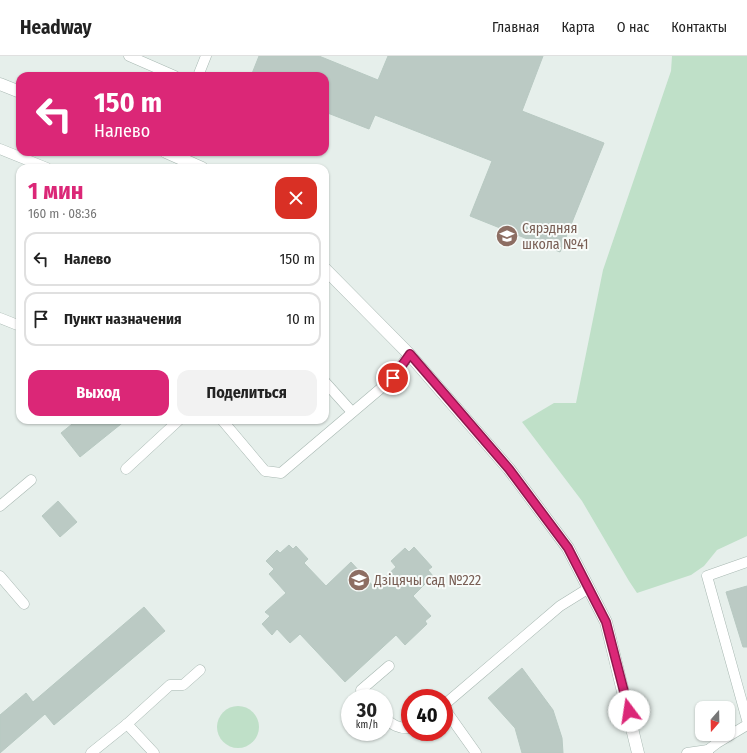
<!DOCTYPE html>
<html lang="ru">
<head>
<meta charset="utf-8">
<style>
  body { margin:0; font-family:"Fira Sans Condensed",sans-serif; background:#f2f2f2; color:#222; height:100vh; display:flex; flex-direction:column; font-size:15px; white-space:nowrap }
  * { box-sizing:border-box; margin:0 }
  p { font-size:13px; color:#767676 }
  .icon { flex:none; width:22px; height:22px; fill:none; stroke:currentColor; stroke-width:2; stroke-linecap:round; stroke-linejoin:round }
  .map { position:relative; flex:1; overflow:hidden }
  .side { position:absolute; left:16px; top:108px; width:313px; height:260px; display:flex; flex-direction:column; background:#fff; border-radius:12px; box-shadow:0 1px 3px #0004 }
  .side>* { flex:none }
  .top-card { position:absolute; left:16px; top:16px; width:313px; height:84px; border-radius:12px; box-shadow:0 1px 3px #0004; background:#db2777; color:#fff; overflow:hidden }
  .needle { width:26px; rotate:200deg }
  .controls { position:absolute; left:695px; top:645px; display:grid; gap:8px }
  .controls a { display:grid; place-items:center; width:40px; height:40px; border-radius:8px; background:#fff; box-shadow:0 1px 3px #0004; font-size:20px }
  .speed { position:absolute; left:341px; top:633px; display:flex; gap:8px; font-size:20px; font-weight:700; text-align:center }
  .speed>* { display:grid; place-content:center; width:52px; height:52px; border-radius:50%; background:#fff; box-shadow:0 1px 3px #0004; line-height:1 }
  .speed small { font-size:10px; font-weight:400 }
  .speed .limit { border:6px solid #d22; background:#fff; color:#111 }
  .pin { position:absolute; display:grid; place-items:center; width:34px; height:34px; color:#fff; margin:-17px; border:2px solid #fff; border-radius:50%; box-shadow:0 1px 4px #0007 }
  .me { position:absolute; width:44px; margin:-22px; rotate:346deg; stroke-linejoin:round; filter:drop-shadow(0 0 3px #0008) }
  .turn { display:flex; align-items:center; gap:14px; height:84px; padding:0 12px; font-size:18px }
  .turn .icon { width:52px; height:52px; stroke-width:2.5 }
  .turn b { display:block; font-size:28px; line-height:34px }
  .round { display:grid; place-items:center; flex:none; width:42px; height:42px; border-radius:12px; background:#f2f2f2 }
  .headline { display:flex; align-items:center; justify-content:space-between; height:68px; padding:0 12px }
  h1 { font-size:24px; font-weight:700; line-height:30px; color:#db2777 }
  .primary-button { display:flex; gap:8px; margin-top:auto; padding:8px 12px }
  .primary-button a { flex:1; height:46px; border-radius:12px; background:#db2777; color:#fff; font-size:16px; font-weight:700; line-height:46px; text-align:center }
  .primary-button a+a { background:#f2f2f2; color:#222 }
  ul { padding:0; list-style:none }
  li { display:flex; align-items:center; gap:12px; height:54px; margin:0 8px 6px; padding:0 4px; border:2px solid #e0e0e0; border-radius:12px }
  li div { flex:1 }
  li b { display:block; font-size:15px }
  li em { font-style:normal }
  header { display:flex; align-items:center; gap:24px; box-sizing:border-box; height:56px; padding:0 20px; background:#fff; border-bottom:1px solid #e0e0e0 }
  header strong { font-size:19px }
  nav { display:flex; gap:22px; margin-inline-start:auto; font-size:14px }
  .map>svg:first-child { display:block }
  .green { fill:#bfe0c8 }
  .building { fill:#bbcac4; stroke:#b8c9c2 }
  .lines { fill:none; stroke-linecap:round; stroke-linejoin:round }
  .service-casing { stroke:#a8b8b2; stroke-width:11 }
  .tertiary-casing { stroke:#a8b8b2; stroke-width:13 }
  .service { stroke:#fff; stroke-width:10 }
  .tertiary { stroke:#fff; stroke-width:12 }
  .route-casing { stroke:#8e194d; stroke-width:10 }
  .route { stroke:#db2777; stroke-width:7 }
  .labels { text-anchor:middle; stroke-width:4; stroke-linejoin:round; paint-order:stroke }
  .education-label { font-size:14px; fill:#785e54; stroke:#f7fbf9; text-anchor:start }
</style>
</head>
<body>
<header>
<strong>Headway</strong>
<nav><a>Главная</a><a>Карта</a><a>О нас</a><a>Контакты</a></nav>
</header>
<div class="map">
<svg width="747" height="697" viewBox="0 0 747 697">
  <rect width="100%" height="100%" fill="#e6efeb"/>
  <!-- green -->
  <g class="green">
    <polygon points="672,0 747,0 747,480 717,494 704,510 691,519 637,537 629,525 582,445 522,366 554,347 576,347 603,214 671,15"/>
    <circle cx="238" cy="671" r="21"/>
  </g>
  <!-- building -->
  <g class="building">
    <polygon points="259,0 319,0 378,24 388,0 543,0 522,55 604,87 560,196 470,160 492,105 375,59 369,73 325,56 325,20 251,20"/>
    <polygon points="77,364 126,364 80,401 61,377"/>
    <polygon points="58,445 77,466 60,481 42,460"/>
    <polygon points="289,489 293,493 296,490 308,503 304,507 326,530 351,506 374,531 396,511 391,505 405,492 409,496 414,491 432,511 428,514 433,520 413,540 431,560 425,565 427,568 405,589 396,579 345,626 300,578 290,587 277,573 272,579 262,568 270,560 265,556 286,537 269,518 274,513 266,505 277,494 280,497"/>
    <polygon points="747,530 747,591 743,591 726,536"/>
    <polygon points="144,551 165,575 54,669 45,658 0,697 0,659 26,637 33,646"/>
    <polygon points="522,612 553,654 562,682 563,697 522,697 515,672 488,642"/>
  </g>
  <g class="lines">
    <!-- service casing -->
    <g class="service-casing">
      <g id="service">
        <polyline points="129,0 175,20"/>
        <polyline points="198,20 206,0"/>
        <polyline points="0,93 47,112"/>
        <polyline points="0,262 20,270"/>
        <polyline points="325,326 352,356"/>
        <polyline points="222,364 265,415 281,417 393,322 409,298"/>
        <polyline points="126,413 179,364"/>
        <polyline points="0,450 31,424"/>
        <polyline points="747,506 707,520 747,664"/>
        <polyline points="0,520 24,548"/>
        <polyline points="368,642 361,634 389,610"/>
        <polyline points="444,649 560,550 589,532"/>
        <polyline points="444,652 476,697"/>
        <path d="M384 661C392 669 399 673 410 672"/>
        <polyline points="127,668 154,697"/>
        <polyline points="708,694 717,687 747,669"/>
        <polyline points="91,697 127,668 170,629 183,629 200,614"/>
        <polyline points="687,697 708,694 708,697"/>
      </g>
    </g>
    <!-- tertiary casing -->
    <g class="tertiary-casing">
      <g id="tertiary">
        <polyline points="0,28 20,36"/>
        <polyline points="166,96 202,112"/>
        <polyline points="325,213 409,298 509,413 568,492 606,566 638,697"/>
      </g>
    </g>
    <!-- service -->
    <use href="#service" class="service"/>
    <!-- tertiary -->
    <use href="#tertiary" class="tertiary"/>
  </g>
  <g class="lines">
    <!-- route casing -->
    <g class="route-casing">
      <polyline id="route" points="393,322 410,298 509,413 568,492 606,566 629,655"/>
    </g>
    <!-- route -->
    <use href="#route" class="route"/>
  </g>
  <!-- icons -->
  <defs>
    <g id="school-disc" transform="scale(1.15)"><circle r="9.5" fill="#8d6e63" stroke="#f7fbf9"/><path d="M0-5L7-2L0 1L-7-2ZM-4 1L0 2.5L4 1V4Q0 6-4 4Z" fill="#fff"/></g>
  </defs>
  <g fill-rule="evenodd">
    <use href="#school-disc" x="507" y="180"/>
    <use href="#school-disc" x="359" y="524"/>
  </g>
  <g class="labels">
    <!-- education labels -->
    <g class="education-label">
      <text x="522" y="177">Сярэдняя<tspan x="522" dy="16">школа №41</tspan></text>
      <text x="374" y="529">Дзіцячы сад №222</text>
    </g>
  </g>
</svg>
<div class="controls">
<a><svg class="needle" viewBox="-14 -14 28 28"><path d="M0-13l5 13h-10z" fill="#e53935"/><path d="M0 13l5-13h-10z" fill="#767676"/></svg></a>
</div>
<div class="speed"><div>30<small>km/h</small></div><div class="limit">40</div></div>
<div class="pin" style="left:393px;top:322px;background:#d93025"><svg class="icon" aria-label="arrive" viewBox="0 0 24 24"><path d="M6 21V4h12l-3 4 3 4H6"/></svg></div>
<svg class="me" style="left:629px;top:655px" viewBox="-20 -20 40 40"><circle r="19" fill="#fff"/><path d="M0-13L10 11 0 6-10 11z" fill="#db2777"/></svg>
<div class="top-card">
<div class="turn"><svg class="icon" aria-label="left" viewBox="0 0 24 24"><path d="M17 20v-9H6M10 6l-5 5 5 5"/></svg><div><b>150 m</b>Налево</div></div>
</div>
<section class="side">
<div class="headline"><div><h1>1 мин</h1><p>160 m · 08:36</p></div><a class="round" style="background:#d93025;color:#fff"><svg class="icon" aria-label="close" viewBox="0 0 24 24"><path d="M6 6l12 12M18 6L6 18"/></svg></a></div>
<ul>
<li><svg class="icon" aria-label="left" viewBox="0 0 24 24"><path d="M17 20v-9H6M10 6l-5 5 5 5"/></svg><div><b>Налево</b></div><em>150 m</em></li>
<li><svg class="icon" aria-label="arrive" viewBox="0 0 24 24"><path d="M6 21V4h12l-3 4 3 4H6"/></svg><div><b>Пункт назначения</b></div><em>10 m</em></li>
</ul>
<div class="primary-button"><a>Выход</a><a>Поделиться</a></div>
</section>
</div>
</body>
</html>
